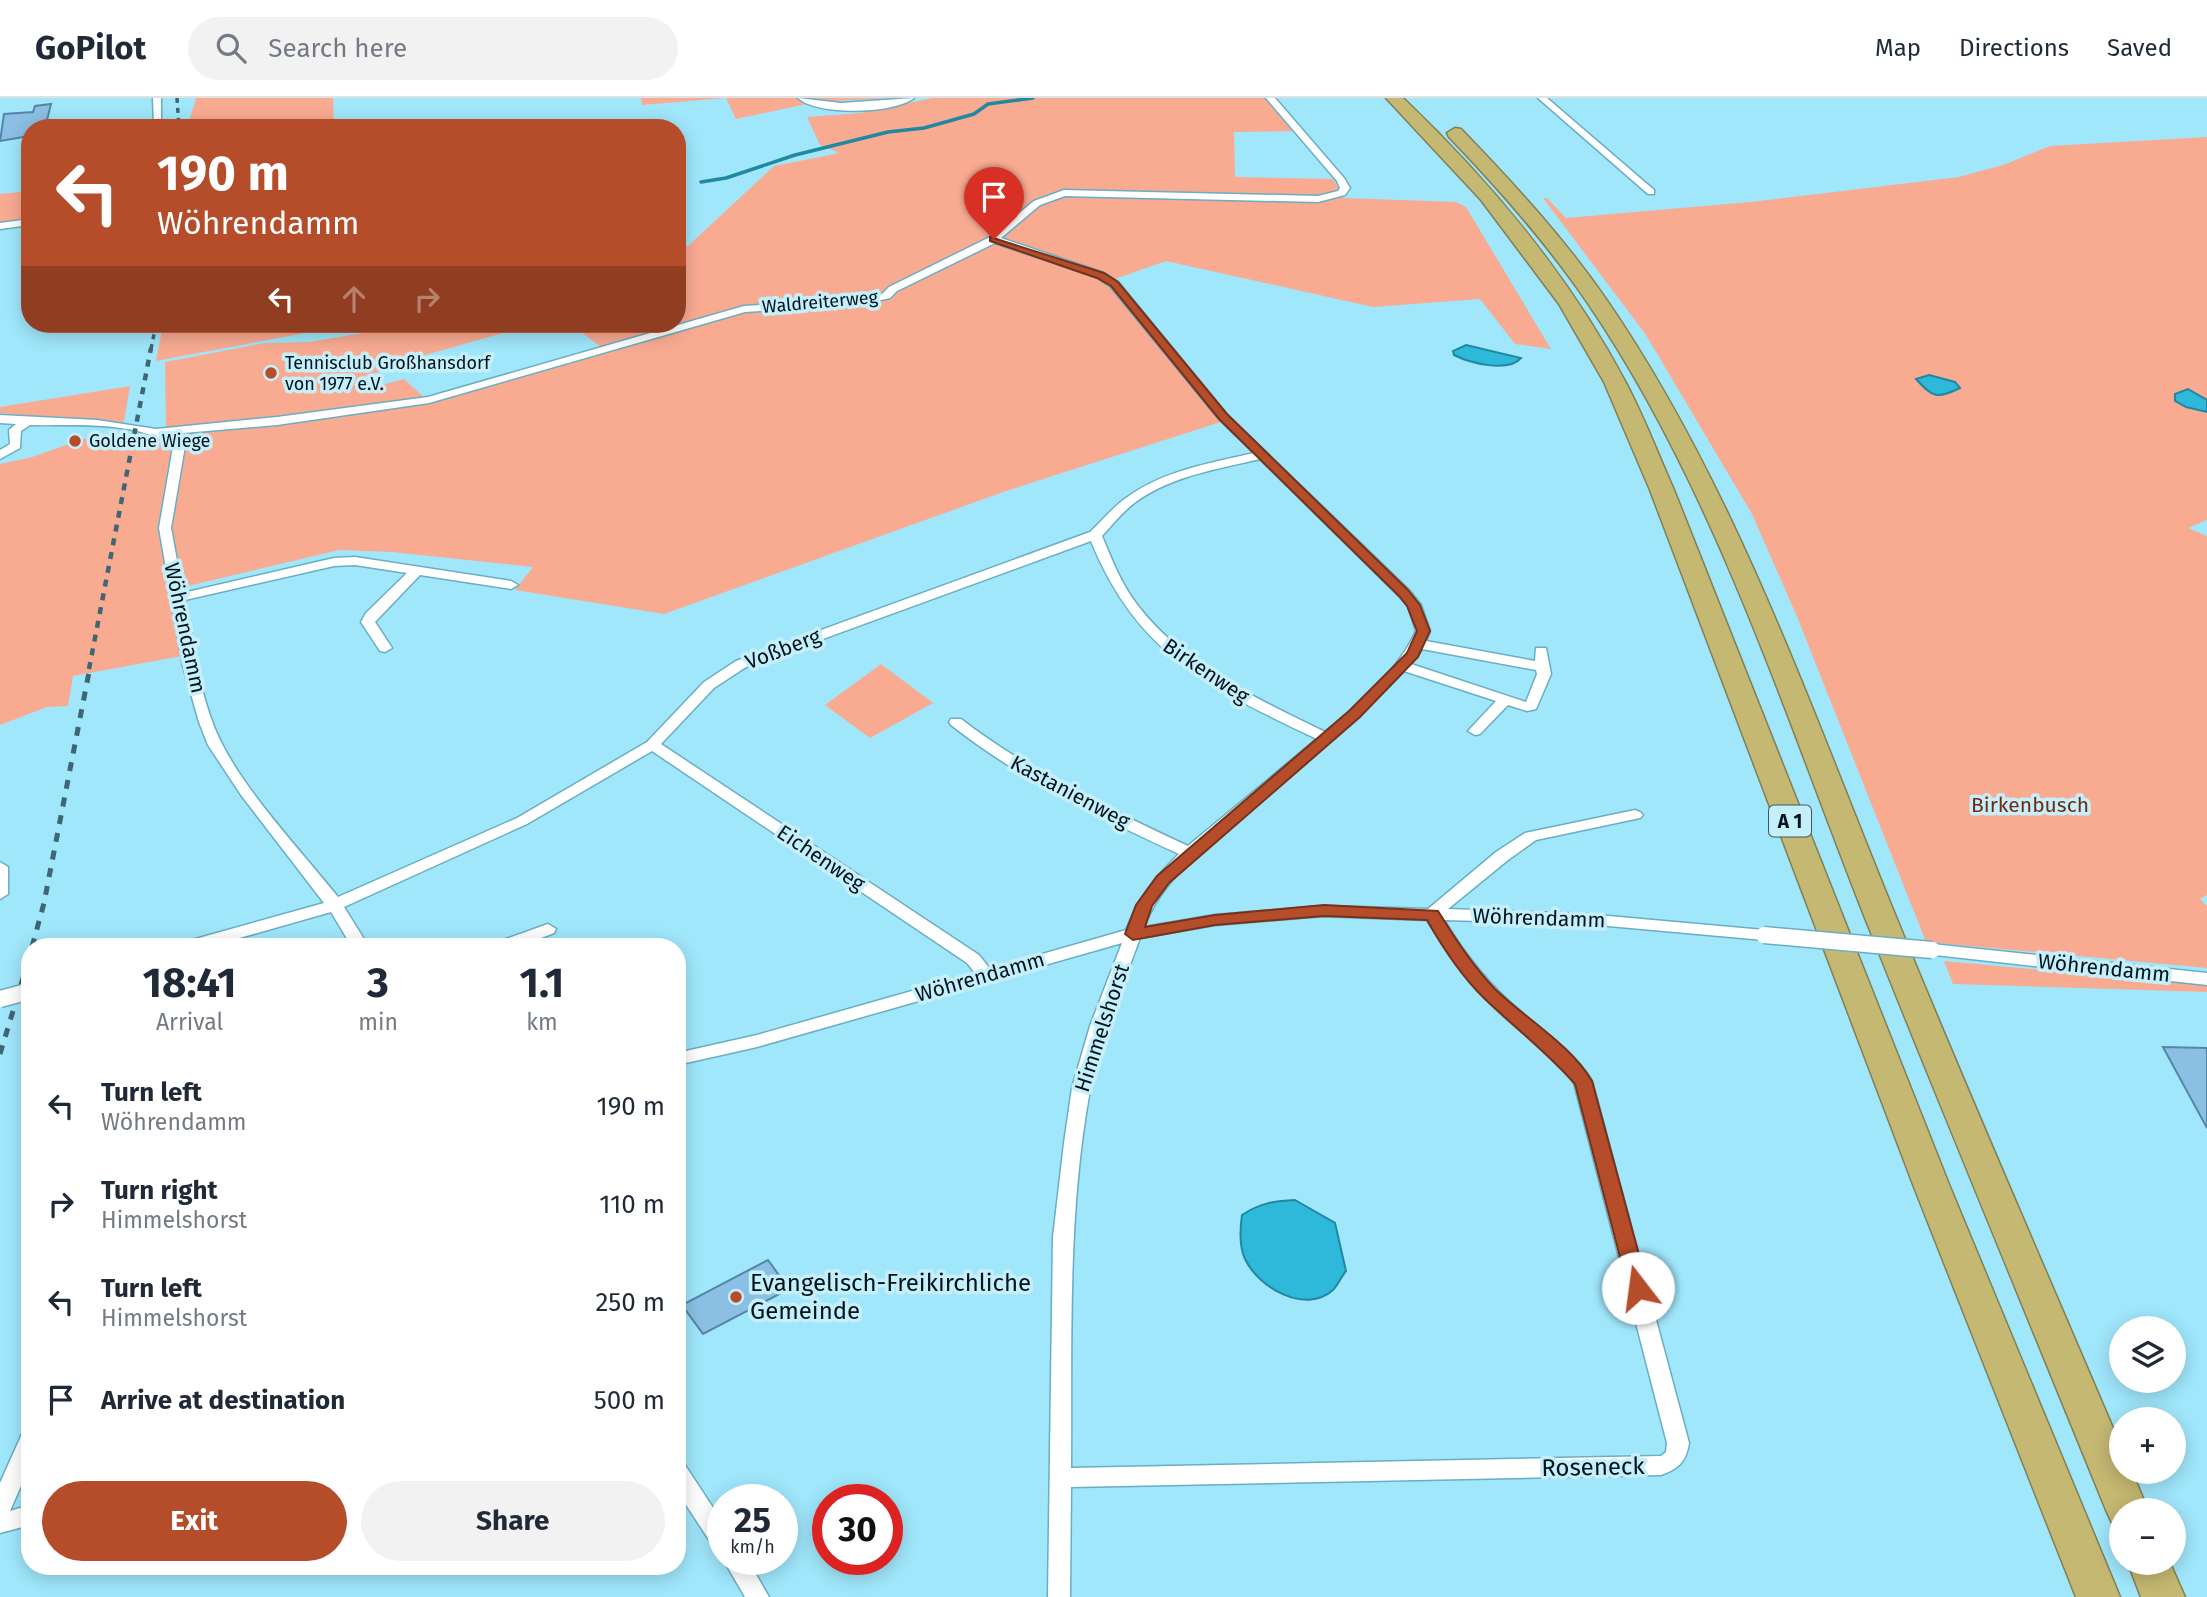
<!DOCTYPE html>
<html lang="en">
<head>
<meta charset="utf-8">
<style>
  body { margin:0; font-family:"Fira Sans",sans-serif; background:#f2f2f3; color:#1f2937; height:100vh; display:flex; flex-direction:column; font-size:26px; white-space:nowrap }
  * { box-sizing:border-box; margin:0 }
  p { font-size:23px; color:#747a83 }
  .icon { flex:none; width:38px; height:38px; fill:none; stroke:currentColor; stroke-width:2; stroke-linecap:round; stroke-linejoin:round }
  .map { position:relative; flex:1; overflow:hidden }
  .side { position:absolute; left:21px; top:840px; width:665px; height:637px; display:flex; flex-direction:column; background:#fff; border-radius:28px; box-shadow:0 4px 18px #0003 }
  .side>* { flex:none }
  .banner { position:absolute; left:21px; top:21px; width:665px; height:214px; border-radius:28px; box-shadow:0 4px 18px #0003; background:#b54d2a; color:#fff; overflow:hidden }
  .fabs { position:absolute; left:2109px; top:1218px; display:grid; gap:14px }
  .fabs a { display:grid; place-items:center; width:77px; height:77px; border-radius:50%; background:#fff; box-shadow:0 4px 18px #0003; font-size:35px }
  .speed { position:absolute; left:707px; top:1386px; display:flex; gap:14px; font-size:35px; font-weight:700; text-align:center }
  .speed>* { display:grid; place-content:center; width:91px; height:91px; border-radius:50%; background:#fff; box-shadow:0 4px 18px #0003; line-height:1 }
  .speed small { font-size:18px; font-weight:400 }
  .speed .limit { border:10px solid #d22; background:#fff; color:#111 }
  .pin { position:absolute; display:grid; place-items:center; width:60px; height:60px; color:#fff; margin:-72px -30px; border-radius:50% 50% 50% 0; rotate:-45deg; box-shadow:0 0 7px #0007 }
  .pin .icon { rotate:45deg }
  .me { position:absolute; width:77px; margin:-38px; rotate:345deg; stroke-linejoin:round; filter:drop-shadow(0 0 5px #0008) }
  .turn { display:flex; align-items:center; gap:24px; height:147px; padding:0 21px; font-size:32px }
  .turn .icon { width:91px; height:91px; stroke-width:2.5 }
  .turn b { display:block; font-size:49px; line-height:60px }
  .lanes { display:flex; align-items:center; height:66px; padding:0 21px; background:#0003; justify-content:center; gap:35px; direction:ltr }
  .lanes .off { opacity:.35 }
  .eta { display:flex; justify-content:space-evenly; align-items:center; height:119px; text-align:center }
  .eta b { font-size:42px; font-weight:700; line-height:49px }
  .primary-button { display:flex; gap:14px; margin-top:auto; padding:14px 21px }
  .primary-button a { flex:1; height:80px; border-radius:42px; background:#b54d2a; color:#fff; font-size:28px; font-weight:700; line-height:80px; text-align:center }
  .primary-button a+a { background:#f2f2f3; color:#1f2937 }
  ul { padding:0; list-style:none }
  li { display:flex; align-items:center; gap:21px; height:98px; padding:0 21px }
  li div { flex:1 }
  li b { display:block; font-size:26px }
  li em { font-style:normal }
  header { display:flex; align-items:center; gap:42px; box-sizing:border-box; height:98px; padding:0 35px; background:#fff; border-bottom:2px solid #e0e1e3 }
  header strong { font-size:33px }
  nav { display:flex; gap:38px; margin-inline-start:auto; font-size:24px }
  .search { width:490px; height:63px; background:#f2f2f3; display:flex; align-items:center; gap:18px; box-sizing:border-box; padding:0 24px; border-radius:38px; color:#747a83; font-size:26px }
  .map>svg:first-child { display:block }
  .green { fill:#f9ab92 }
  .water { fill:#2eb9da; stroke:#2088a1; stroke-width:2 }
  .lines { fill:none; stroke-linecap:round; stroke-linejoin:round }
  .stream { stroke:#2088a1; stroke-width:3.5 }
  .building { fill:#8bc0e4; stroke:#5386a8; stroke-width:2 }
  .minor-casing { stroke:#69aec3; stroke-width:3 }
  .secondary-casing { stroke:#69aec3; stroke-width:3 }
  .motorway-casing { stroke:#807f55; stroke-width:3 }
  .minor { fill:#fff; fill-rule:evenodd }
  .secondary { fill:#fff; fill-rule:evenodd }
  .motorway { fill:#c5b873; fill-rule:evenodd }
  .rail-far2 { stroke:#3e6673; stroke-width:3.5; stroke-dasharray:5 5; stroke-linecap:butt }
  .rail-far1 { stroke:#3e6673; stroke-width:4.5; stroke-dasharray:7 7; stroke-linecap:butt }
  .rail { stroke:#3e6673; stroke-width:5; stroke-dasharray:9 9; stroke-linecap:butt }
  .minor-bridge-casing { stroke:#69aec3; stroke-width:19; stroke-linecap:butt }
  .minor-bridge { stroke:#fff; stroke-width:16 }
  .route { fill:#b54d2a; stroke:#76321b; stroke-width:2 }
  .poi-dot { fill:#b54d2a; stroke:#c6effc; stroke-width:2.5 }
  .labels { text-anchor:middle; stroke-width:7; stroke-linejoin:round; paint-order:stroke }
  .far-street-label { font-size:18px; fill:#00141c; stroke:#c6effc }
  .far-poi-label { font-size:18px; fill:#00141c; stroke:#c6effc; text-anchor:start }
  .shield { fill:#c6effc; stroke:#3b565f; stroke-width:2 }
  .shield-label { font-size:19px; font-weight:bold; fill:#00141c }
  .street-label { font-size:21px; fill:#00141c; stroke:#c6effc }
  .park-label { font-size:21px; fill:#722a10; stroke:#c6effc }
  .near-poi-label { font-size:24px; fill:#00141c; stroke:#c6effc; text-anchor:start }
  .near-street-label { font-size:24px; fill:#00141c; stroke:#c6effc }
</style>
</head>
<body>
<header>
<strong>GoPilot</strong>
<div class="search"><svg class="icon" aria-label="search" viewBox="0 0 24 24"><circle cx="10" cy="10" r="6"/><path d="M15 15l6 6"/></svg>Search here</div>
<nav><a>Map</a><a>Directions</a><a>Saved</a></nav>
</header>
<div class="map">
<svg width="2207" height="1499" viewBox="0 0 2207 1499">
  <rect width="100%" height="100%" fill="#a0e7fc"/>
  <!-- green -->
  <g class="green">
    <polygon points="196,0 333,0 334,30 187,30"/>
    <polygon points="641,0 891,0 816,4 736,21 726,0 642,7"/>
    <polygon points="932,0 1275,0 1300,33 1234,34 1235,79 1333,81 1344,100 1456,104 1466,109 1551,251 1515,246 1480,201 1373,209 1166,163 1112,182 1224,323 1006,393 664,516 515,492 533,469 392,454 339,452 184,489 173,499 182,558 73,578 68,608 47,609 0,627 0,366 32,359 89,339 276,325 435,303 605,252 570,226 677,226 677,150 688,148 774,68 840,55 820,47 807,19 861,15"/>
    <polygon points="2207,39 2207,422 2188,430 2207,438 2207,797 2200,801 2207,808 2207,870 1926,844 1798,521 1752,416 1646,237 1543,100 1547,100 1566,120 1750,104 1959,79 2006,66 2050,48"/>
    <polygon points="30,93 30,120 0,124 0,96"/>
    <polygon points="163,226 353,226 156,263"/>
    <polygon points="394,226 535,226 390,267 393,270 361,279 370,290 404,281 425,300 364,310 166,331 165,264 265,245 309,244 358,236"/>
    <polygon points="130,288 124,324 74,323 0,315 0,309"/>
    <polygon points="881,566 933,605 870,640 825,607"/>
    <polygon points="1944,863 2207,887 2207,894 1953,886"/>
  </g>
  <!-- water -->
  <g class="water">
    <path d="M1466 247 1521 260C1508 275 1470 265 1454 257L1453 253Z"/>
    <path d="M1929 277 1955 284 1960 290C1937 301 1933 300 1916 281Z"/>
    <polygon points="2188,291 2207,302 2207,314 2186,309 2175,303 2175,296"/>
    <path d="M1295 1102 1335 1125 1346 1173C1341 1179 1338 1187 1333 1192 1305 1217 1258 1189 1245 1161 1239 1148 1240 1131 1242 1117 1260 1105 1274 1103 1295 1102Z"/>
  </g>
  <g class="lines">
    <!-- stream -->
    <polyline class="stream" points="701,84 726,80 795,57 888,34 924,30 974,16 988,6 1033,0"/>
  </g>
  <!-- building -->
  <g class="building">
    <polygon points="51,6 45,30 30,30 30,38 0,43 4,16 33,14 35,8"/>
    <polygon points="2163,949 2207,950 2207,1030"/>
    <polygon points="768,1162 789,1191 703,1236 682,1207"/>
  </g>
  <g class="lines">
    <!-- minor casing -->
    <g class="minor-casing">
      <g id="minor">
        <polygon points="153,0 161,0 161,30 154,28"/>
        <path d="M1266 0H1275L1344 80 1350 90 1345 97 1318 104 1065 98 1040 107 1001 140 1104 175 1118 184 1227 317 1409 492 1421 507 1430 533 1426 543 1535 563 1536 550H1546L1551 576 1536 611 1527 613 1508 607 1480 636 1475 637 1468 633 1496 603 1404 573C1365 614 1322 651 1279 688 1232 728 1166 770 1144 829L1215 817 1323 808 1428 811 1496 754 1525 735 1635 712 1640 714 1643 717 1640 720 1536 742 1508 762 1448 811 1586 816 1764 832 1772 837 1764 842 1586 826 1444 822C1465 857 1490 888 1521 914 1545 936 1575 955 1592 983L1689 1345C1686 1364 1678 1371 1661 1377L1071 1389 1070 1499H1048L1053 1139 1064 1045 1072 990 1090 928 1122 845 757 949 677 967V955L757 937 975 875 967 865 652 653 527 726 344 809 369 849H352L331 814 208 849H179L181 845 324 805 241 697 208 647 199 624 183 568 159 430 173 349C139 322 72 328 30 327L21 333 20 350 0 361V352L10 346 9 332 16 326 0 325V317L97 322 156 331 277 319 428 299 744 208 859 201 882 196 889 189 990 139 1034 103 1064 92 1318 98 1338 93 1340 90 1337 83ZM995 145 1096 179 1110 188 1219 321 1254 355C1210 365 1162 373 1126 400 1112 410 1102 423 1090 434L736 563 704 584 647 644 517 720 338 799C302 754 248 697 222 646 200 603 194 550 185 502L334 468 355 467 407 475 366 515 361 524 380 553 385 554 392 550 375 524 420 477 511 491 518 487 511 483 355 459 334 460 183 495 171 430 185 348 172 336 277 327 429 305 745 214 859 207 890 200 897 193ZM1260 361 1399 498 1408 508 1416 533C1398 573 1359 606 1325 634 1258 601 1186 569 1139 509 1122 488 1112 462 1102 438 1113 426 1123 413 1137 403 1172 378 1218 371 1260 361ZM1091 443C1137 557 1212 591 1317 641L1188 748C1109 711 1031 675 961 621H951L949 624 951 627C1021 682 1099 719 1179 756 1155 779 1138 801 1126 832L990 871 979 857 661 646 714 590 746 569ZM1422 551 1536 572 1537 576 1526 604 1411 566ZM1323 818 1427 822C1446 854 1468 885 1496 911 1522 936 1553 956 1574 985L1667 1345 1666 1354 1661 1358 1071 1370C1072 1244 1067 1117 1090 992 1099 940 1122 890 1140 840L1215 827Z"/>
        <polygon points="1538,0 1547,0 1654,92 1654,96 1648,96"/>
        <polygon points="30,121 30,127 0,131 0,125"/>
        <polygon points="0,764 8,769 8,796 0,801"/>
        <polygon points="548,826 556,831 554,835 518,849 493,849 495,845"/>
        <polygon points="1932,846 2207,875 2207,887 1926,856 1924,852 1926,848"/>
        <polygon points="30,1333 30,1367 10,1413 30,1407 30,1427 0,1435 0,1385 22,1336"/>
        <polygon points="677,1365 685,1367 723,1425 723,1454 715,1451 677,1393"/>
        <polygon points="723,1461 747,1461 769,1499 745,1499"/>
      </g>
    </g>
    <!-- secondary casing -->
    <g class="secondary-casing">
      <path id="secondary" d="M798 0 841 5 914 0C894 16 817 18 798 0Z"/>
    </g>
    <!-- motorway casing -->
    <g class="motorway-casing">
      <g id="motorway">
        <path d="M1386 0H1403C1491 84 1569 177 1626 285 1644 319 1658 356 1674 392L1950 1089 2120 1499H2076L1914 1089 1650 392 1604 284 1559 206 1481 102Z"/>
        <path d="M1455 30 1461 31C1513 85 1563 139 1606 201 1734 387 1809 606 1894 814 1967 993 2045 1170 2121 1349V1374H2132L2148 1412H2121V1428L2112 1425 2106 1412C2026 1215 1944 1018 1865 820 1783 612 1714 390 1587 204 1546 144 1499 91 1449 39L1447 35Z"/>
        <polygon points="2128,1465 2170,1465 2185,1499 2141,1499"/>
      </g>
    </g>
    <!-- minor -->
    <use href="#minor" class="minor"/>
    <!-- secondary -->
    <use href="#secondary" class="secondary"/>
    <!-- motorway -->
    <use href="#motorway" class="motorway"/>
    <!-- rail-far2 -->
    <g class="rail-far2">
      <polyline points="177,0 179,30"/>
      <polyline points="151,251 156,226"/>
    </g>
    <!-- rail-far1 -->
    <polyline class="rail-far1" points="89,571 151,250"/>
    <!-- rail -->
    <g class="rail">
      <polyline points="32,849 44,805 90,569"/>
      <polyline points="0,956 30,857"/>
    </g>
    <!-- minor-bridge casing -->
    <g class="minor-bridge-casing">
      <g id="minor-bridge">
        <polyline points="1764,837 1932,852"/>
        <polyline points="0,901 30,893"/>
      </g>
    </g>
    <!-- minor-bridge -->
    <use href="#minor-bridge" class="minor-bridge"/>
  </g>
  <!-- route -->
  <path class="route" d="M990 139 1104 175 1118 184 1227 316 1408 492 1420 507 1430 533 1418 559 1360 619 1169 785 1152 808 1145 829 1215 817 1324 807 1438 813C1455 840 1472 867 1495 891 1526 921 1570 946 1592 983L1648 1190 1645 1196H1631L1628 1190 1575 986C1547 954 1514 929 1484 900 1461 878 1443 850 1427 822L1324 818 1215 827 1133 842 1125 836 1136 807 1157 778 1349 613 1407 555 1417 533 1407 508 1399 498 1219 321 1111 188 1097 180 990 143Z"/>
  <!-- markers -->
  <g class="poi-dot">
    <circle cx="271" cy="275" r="7"/>
    <circle cx="75" cy="343" r="7"/>
    <circle cx="736" cy="1199" r="7"/>
  </g>
  <g class="labels">
    <!-- far-street labels -->
    <g class="far-street-label">
      <text transform="translate(820 204) rotate(-5)" y="6">Waldreiterweg</text>
    </g>
    <!-- far-poi labels -->
    <g class="far-poi-label">
      <text x="285" y="271">Tennisclub Großhansdorf<tspan x="285" dy="21">von 1977 e.V.</tspan></text>
      <text x="89" y="349">Goldene Wiege</text>
    </g>
    <!-- shield labels -->
    <rect class="shield" x="1769" y="707.5" width="42" height="31" rx="5"/>
    <g class="shield-label">
      <text x="1790" y="730">A 1</text>
    </g>
    <!-- street labels -->
    <g class="street-label">
      <text transform="translate(185 530) rotate(78)" y="7">Wöhrendamm</text>
      <text transform="translate(783 551) rotate(-21)" y="7">Voßberg</text>
      <text transform="translate(1206 573) rotate(34)" y="7">Birkenweg</text>
      <text transform="translate(1070 694) rotate(28)" y="7">Kastanienweg</text>
      <text transform="translate(821 760) rotate(34)" y="7">Eichenweg</text>
      <text transform="translate(1539 820) rotate(2)" y="7">Wöhrendamm</text>
      <text transform="translate(2104 870) rotate(6)" y="7">Wöhrendamm</text>
      <text transform="translate(980 879) rotate(-16)" y="7">Wöhrendamm</text>
      <text transform="translate(1102 930) rotate(-72)" y="7">Himmelshorst</text>
    </g>
    <!-- park labels -->
    <g class="park-label">
      <text x="2030" y="714">Birkenbusch</text>
    </g>
    <!-- near-poi labels -->
    <g class="near-poi-label">
      <text x="750" y="1193">Evangelisch-Freikirchliche<tspan x="750" dy="28">Gemeinde</tspan></text>
    </g>
    <!-- near-street labels -->
    <g class="near-street-label">
      <text transform="translate(1593 1369) rotate(-1)" y="8">Roseneck</text>
    </g>
  </g>
</svg>
<div class="fabs">
<a><svg class="icon" aria-label="layers" viewBox="0 0 24 24"><path d="M12 4l9 5-9 5-9-5zM3 14l9 5 9-5"/></svg></a>
<a>+</a>
<a>−</a>
</div>
<div class="speed"><div>25<small>km/h</small></div><div class="limit">30</div></div>
<div class="pin" style="left:994px;top:141px;background:#d93025"><svg class="icon" aria-label="arrive" viewBox="0 0 24 24"><path d="M6 21V4h12l-3 4 3 4H6"/></svg></div>
<svg class="me" style="left:1638px;top:1190px" viewBox="-20 -20 40 40"><circle r="19" fill="#fff"/><path d="M0-13L10 11 0 6-10 11z" fill="#b54d2a"/></svg>
<div class="banner">
<div class="turn"><svg class="icon" aria-label="left" viewBox="0 0 24 24"><path d="M17 20v-9H6M10 6l-5 5 5 5"/></svg><div><b>190 m</b>Wöhrendamm</div></div>
<div class="lanes"><svg class="icon" aria-label="left" viewBox="0 0 24 24"><path d="M17 20v-9H6M10 6l-5 5 5 5"/></svg><svg class="icon off" aria-label="ahead" viewBox="0 0 24 24"><path d="M12 20V5M6 11l6-6 6 6"/></svg><svg class="icon off" aria-label="right" viewBox="0 0 24 24"><path d="M7 20v-9h11M14 6l5 5-5 5"/></svg></div>
</div>
<section class="side">
<div class="eta">
<div><b>18:41</b><p>Arrival</p></div>
<div><b>3</b><p>min</p></div>
<div><b>1.1</b><p>km</p></div>
</div>
<ul>
<li><svg class="icon" aria-label="left" viewBox="0 0 24 24"><path d="M17 20v-9H6M10 6l-5 5 5 5"/></svg><div><b>Turn left</b><p>Wöhrendamm</p></div><em>190 m</em></li>
<li><svg class="icon" aria-label="right" viewBox="0 0 24 24"><path d="M7 20v-9h11M14 6l5 5-5 5"/></svg><div><b>Turn right</b><p>Himmelshorst</p></div><em>110 m</em></li>
<li><svg class="icon" aria-label="left" viewBox="0 0 24 24"><path d="M17 20v-9H6M10 6l-5 5 5 5"/></svg><div><b>Turn left</b><p>Himmelshorst</p></div><em>250 m</em></li>
<li><svg class="icon" aria-label="arrive" viewBox="0 0 24 24"><path d="M6 21V4h12l-3 4 3 4H6"/></svg><div><b>Arrive at destination</b></div><em>500 m</em></li>
</ul>
<div class="primary-button"><a>Exit</a><a>Share</a></div>
</section>
</div>
</body>
</html>
